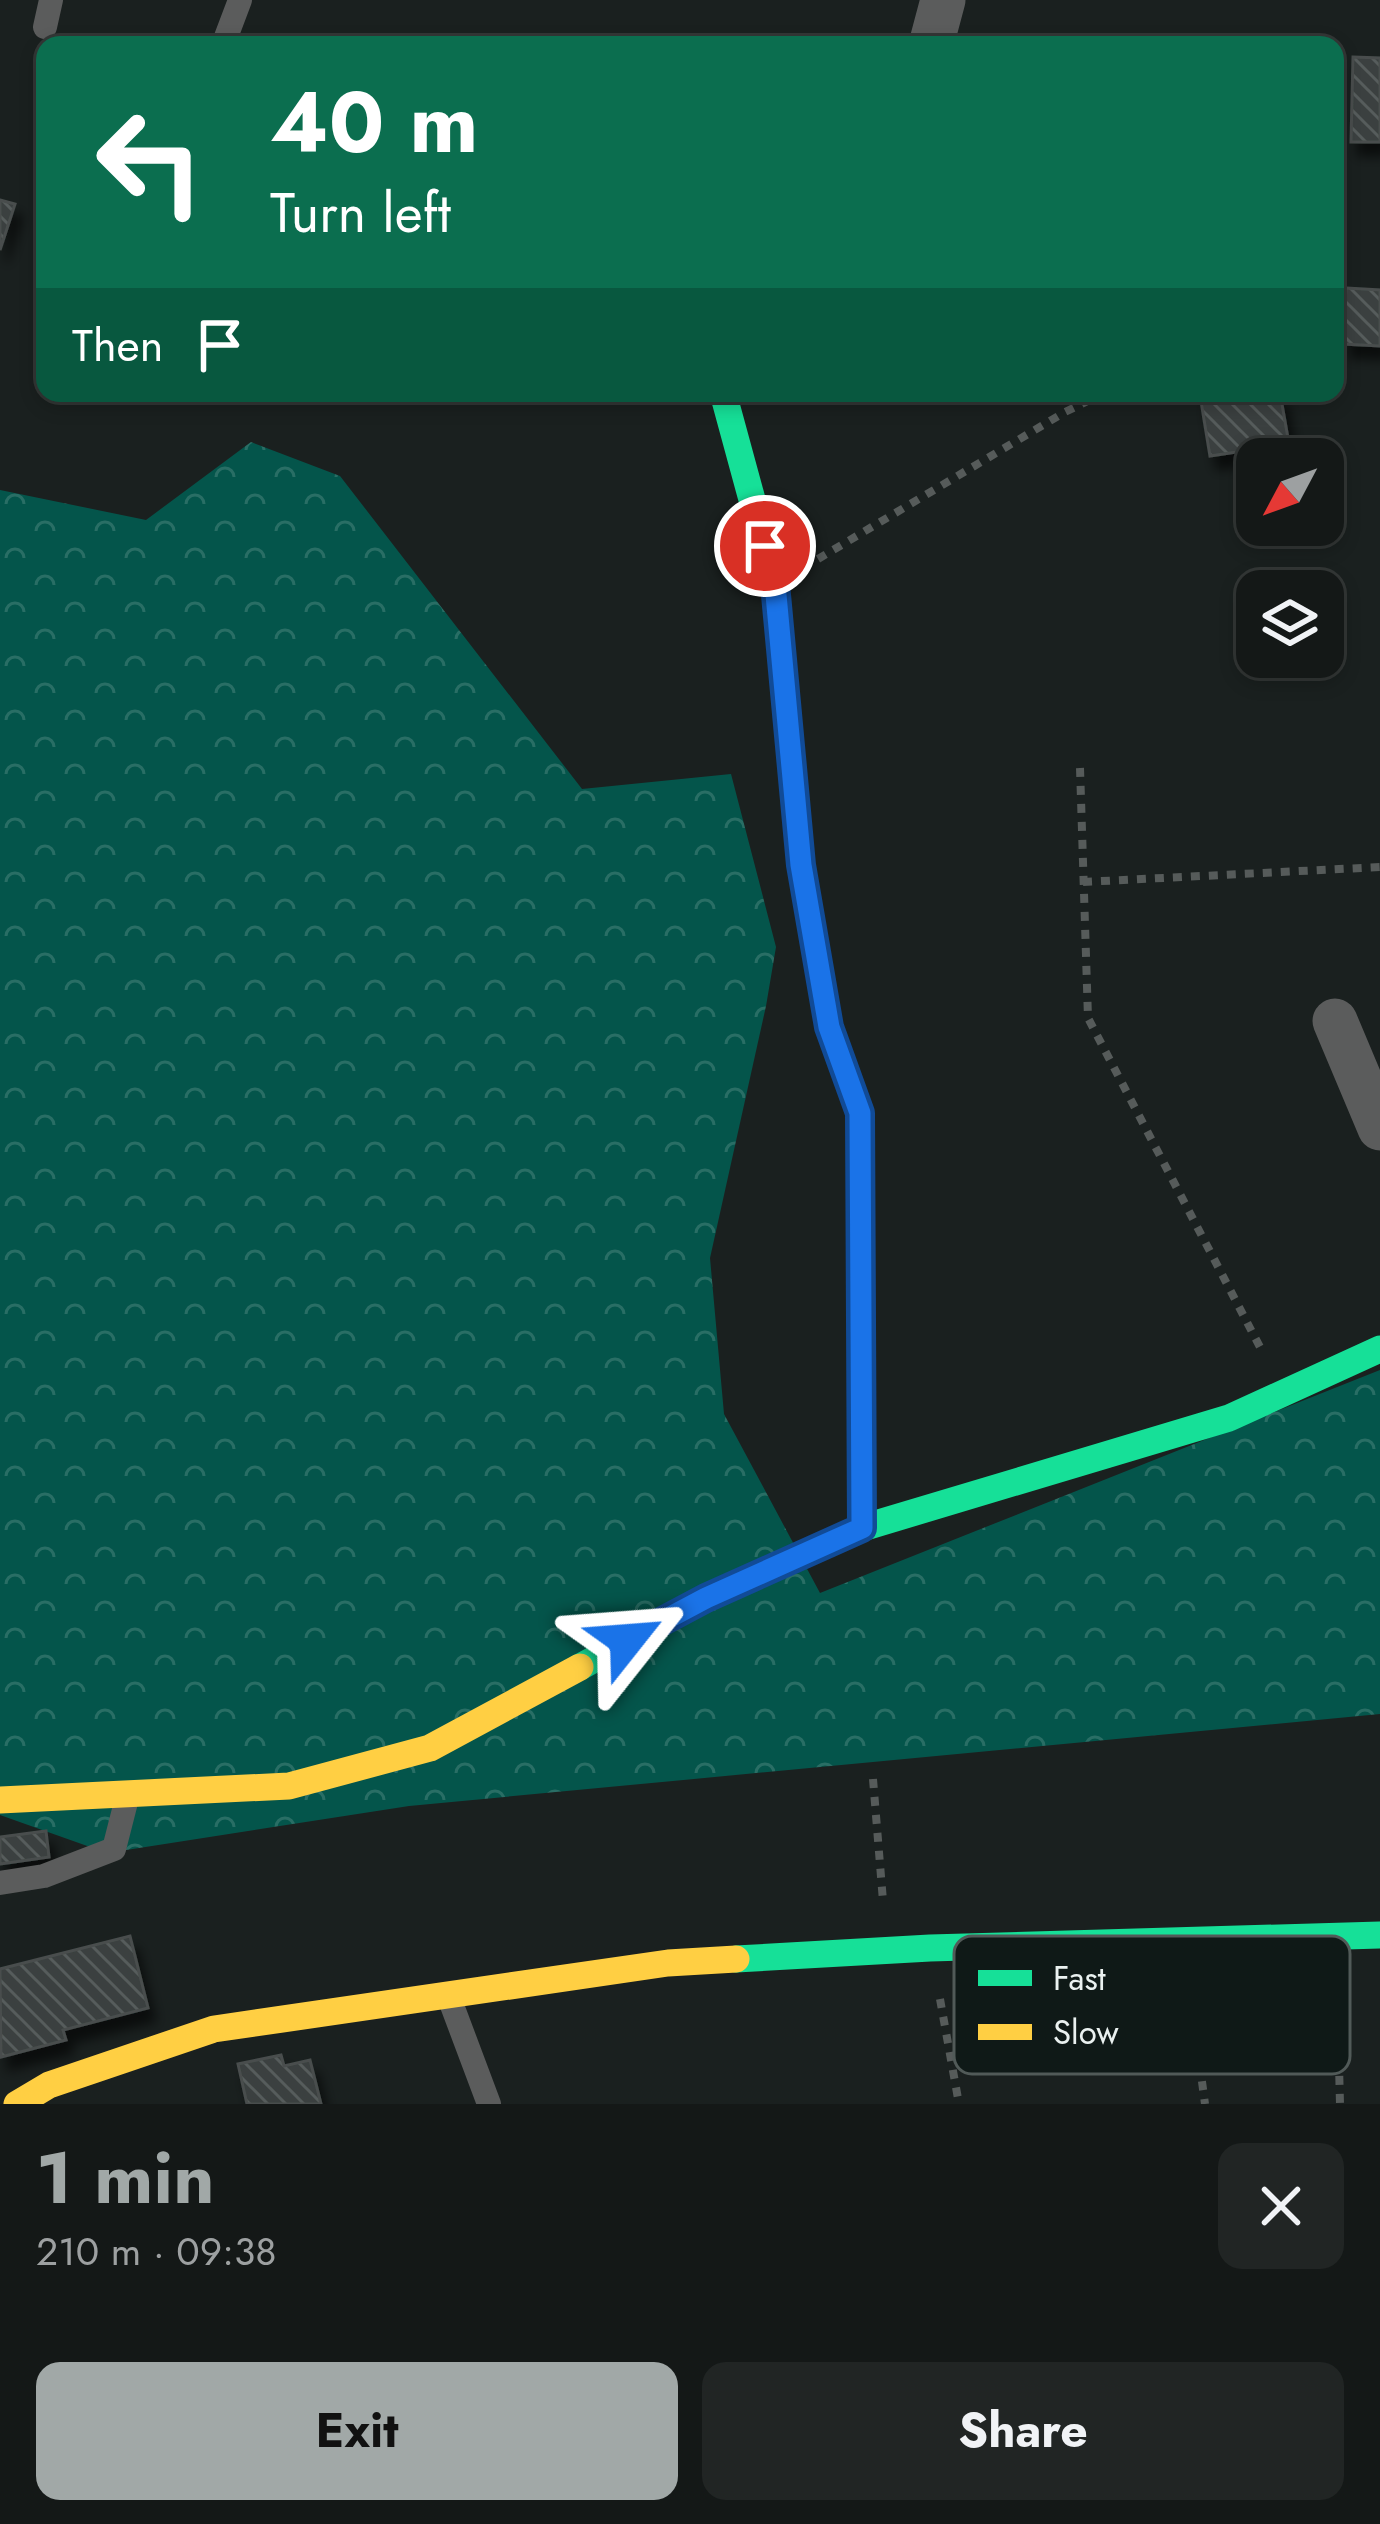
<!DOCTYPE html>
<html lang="en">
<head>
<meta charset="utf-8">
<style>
  body { margin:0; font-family:Jost,sans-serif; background:#212524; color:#f1f3f6; height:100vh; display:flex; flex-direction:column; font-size:45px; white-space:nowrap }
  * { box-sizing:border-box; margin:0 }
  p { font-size:39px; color:#9da0a1 }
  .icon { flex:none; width:66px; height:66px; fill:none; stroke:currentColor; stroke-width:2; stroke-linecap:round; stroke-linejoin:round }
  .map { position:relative; height:2104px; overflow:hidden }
  .drawer { display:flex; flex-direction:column; background:#141817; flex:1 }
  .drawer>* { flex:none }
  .banner { position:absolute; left:36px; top:36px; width:1308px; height:366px; border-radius:24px; box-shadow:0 6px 18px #0003,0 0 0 3px #333736; background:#0b6e4f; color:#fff; overflow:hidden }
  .needle { width:78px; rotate:229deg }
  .buttons { position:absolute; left:1236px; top:438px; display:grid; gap:24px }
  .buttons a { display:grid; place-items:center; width:108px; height:108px; border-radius:24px; background:#141817; box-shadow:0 6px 18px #0003,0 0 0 3px #333736; font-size:60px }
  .pin { position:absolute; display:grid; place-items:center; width:102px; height:102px; color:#fff; margin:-51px; border:6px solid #fff; border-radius:50%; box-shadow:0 3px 12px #0007 }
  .me { position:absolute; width:132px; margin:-66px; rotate:62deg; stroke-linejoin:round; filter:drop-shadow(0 0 9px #0008) }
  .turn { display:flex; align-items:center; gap:42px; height:252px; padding:0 36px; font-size:54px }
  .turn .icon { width:156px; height:156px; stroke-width:2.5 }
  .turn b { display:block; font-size:84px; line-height:102px }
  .then { display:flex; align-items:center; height:114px; padding:0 36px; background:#0003; gap:24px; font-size:45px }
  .round { display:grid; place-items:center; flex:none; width:126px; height:126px; border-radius:24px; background:#212524 }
  .headline { display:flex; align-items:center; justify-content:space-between; height:204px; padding:0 36px }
  h1 { font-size:72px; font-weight:700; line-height:90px; color:#a1a8a7 }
  .primary-button { display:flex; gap:24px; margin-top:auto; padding:24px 36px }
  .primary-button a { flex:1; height:138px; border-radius:24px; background:#a1a8a7; color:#111; font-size:48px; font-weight:700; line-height:138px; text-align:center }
  .primary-button a+a { background:#212524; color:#f1f3f6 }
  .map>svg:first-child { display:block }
  .forest { fill:url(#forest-crowns) }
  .building { fill:url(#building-back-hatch); stroke:#484e4d; stroke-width:3; filter:url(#shadow) }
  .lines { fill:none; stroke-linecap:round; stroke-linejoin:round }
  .path { stroke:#565b5a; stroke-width:8; stroke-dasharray:9 9; stroke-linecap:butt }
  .lane { stroke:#5b5c5c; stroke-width:24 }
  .street { stroke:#5b5c5c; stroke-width:45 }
  .fast { stroke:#16e098; stroke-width:27 }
  .slow { stroke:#ffcf43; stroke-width:27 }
  .route-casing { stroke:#114b97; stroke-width:30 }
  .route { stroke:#1a73e8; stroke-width:21 }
  .key { fill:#0f1917; stroke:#515a58; stroke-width:3 }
  .key-label { font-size:33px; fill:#eaf1f0 }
</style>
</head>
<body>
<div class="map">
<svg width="1380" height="2104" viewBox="0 0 1380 2104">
  <defs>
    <pattern id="forest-crowns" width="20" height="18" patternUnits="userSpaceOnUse" patternTransform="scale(3)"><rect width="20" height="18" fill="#04554b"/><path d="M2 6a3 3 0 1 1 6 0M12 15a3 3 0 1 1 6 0" fill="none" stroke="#296e65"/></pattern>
    <pattern id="building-back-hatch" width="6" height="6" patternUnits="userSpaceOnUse" patternTransform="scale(3)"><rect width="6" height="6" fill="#3a403f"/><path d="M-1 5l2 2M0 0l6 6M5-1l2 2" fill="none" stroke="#575c5b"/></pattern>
    <filter id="shadow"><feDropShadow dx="7" dy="13" stdDeviation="6" flood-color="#0009"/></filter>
  </defs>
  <rect width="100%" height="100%" fill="#1a201f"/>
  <!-- forest -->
  <polygon class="forest" points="251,442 340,476 582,789 731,774 776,947 766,1006 710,1258 724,1414 820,1593 1380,1370 1380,1714 409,1806 107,1853 0,1815 0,490 146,520"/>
  <!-- building -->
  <g class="building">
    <polygon points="1353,57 1380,58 1380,142 1351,142"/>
    <polygon points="0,200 15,204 0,250"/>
    <polygon points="1346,288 1380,290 1380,346 1343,344"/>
    <polygon points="1211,393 1280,393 1289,444 1210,456 1200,395"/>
    <polygon points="46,1831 49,1857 0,1864 0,1837"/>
    <polygon points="130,1936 148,2008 63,2030 66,2040 1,2057 0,1969"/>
    <polygon points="281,2055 284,2066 310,2060 321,2104 247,2104 238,2064"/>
  </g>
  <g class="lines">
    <!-- path -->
    <g class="path">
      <polyline points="818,559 1065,412 1104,393"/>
      <polyline points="1080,768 1088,1018 1261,1349"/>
      <polyline points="1083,882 1380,867"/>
      <polyline points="873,1779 883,1901"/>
      <polyline points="1337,1986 1340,2104"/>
      <polyline points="1190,1992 1205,2104"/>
      <polyline points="940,1999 959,2104"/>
    </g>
    <!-- lane -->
    <g class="lane">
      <polyline points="45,27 51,0"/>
      <polyline points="223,45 240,0"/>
      <polyline points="0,1883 44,1876 114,1849 127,1798"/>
      <polyline points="450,2000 489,2104"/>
    </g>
    <!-- street -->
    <g class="street">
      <polyline points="931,45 943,0"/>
      <polyline points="1335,1021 1380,1128"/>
    </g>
    <!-- fast -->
    <g class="fast">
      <polyline points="723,393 775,584 801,865 829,1027 860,1113 862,1528"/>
      <polyline points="580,1667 706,1598 862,1528 1229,1418 1380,1349"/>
      <polyline points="736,1959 930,1948 1380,1935"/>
    </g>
    <!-- slow -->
    <g class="slow">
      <polyline points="0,1800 289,1786 430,1748 580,1667"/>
      <polyline points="17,2104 49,2085 214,2029 668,1963 736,1959"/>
    </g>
  </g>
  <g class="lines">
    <!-- route casing -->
    <g class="route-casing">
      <polyline id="route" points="627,1640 706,1598 862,1528 860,1113 829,1027 801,865 775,584 765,546"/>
    </g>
    <!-- route -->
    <use href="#route" class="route"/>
  </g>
  <!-- legend -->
  <rect x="954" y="1936" width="396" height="138" rx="18" class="key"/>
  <rect x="978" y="1970" width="54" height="16" fill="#16e098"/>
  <rect x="978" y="2024" width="54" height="16" fill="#ffcf43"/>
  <g class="key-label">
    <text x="1053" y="1990">Fast</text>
    <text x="1053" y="2044">Slow</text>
  </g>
</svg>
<div class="buttons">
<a><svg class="needle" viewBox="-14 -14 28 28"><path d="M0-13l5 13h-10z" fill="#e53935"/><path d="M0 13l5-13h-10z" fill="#9da0a1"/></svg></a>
<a><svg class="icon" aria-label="layers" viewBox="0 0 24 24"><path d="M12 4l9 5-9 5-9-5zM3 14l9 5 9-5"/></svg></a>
</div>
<div class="pin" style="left:765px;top:546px;background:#d93025"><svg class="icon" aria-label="arrive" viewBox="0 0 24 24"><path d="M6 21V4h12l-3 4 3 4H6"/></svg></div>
<svg class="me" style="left:627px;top:1640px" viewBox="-20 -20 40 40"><path d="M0-17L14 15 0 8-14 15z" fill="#1a73e8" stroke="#fff" stroke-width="4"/></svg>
<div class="banner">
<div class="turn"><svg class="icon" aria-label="left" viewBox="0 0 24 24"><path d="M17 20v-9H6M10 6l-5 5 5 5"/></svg><div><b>40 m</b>Turn left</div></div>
<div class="then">Then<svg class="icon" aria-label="arrive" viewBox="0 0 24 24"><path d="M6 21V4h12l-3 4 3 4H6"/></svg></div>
</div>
</div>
<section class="drawer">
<div class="headline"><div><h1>1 min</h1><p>210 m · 09:38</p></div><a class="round"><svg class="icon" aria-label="close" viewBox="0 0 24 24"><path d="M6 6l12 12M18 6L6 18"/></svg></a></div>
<div class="primary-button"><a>Exit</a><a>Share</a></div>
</section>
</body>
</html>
